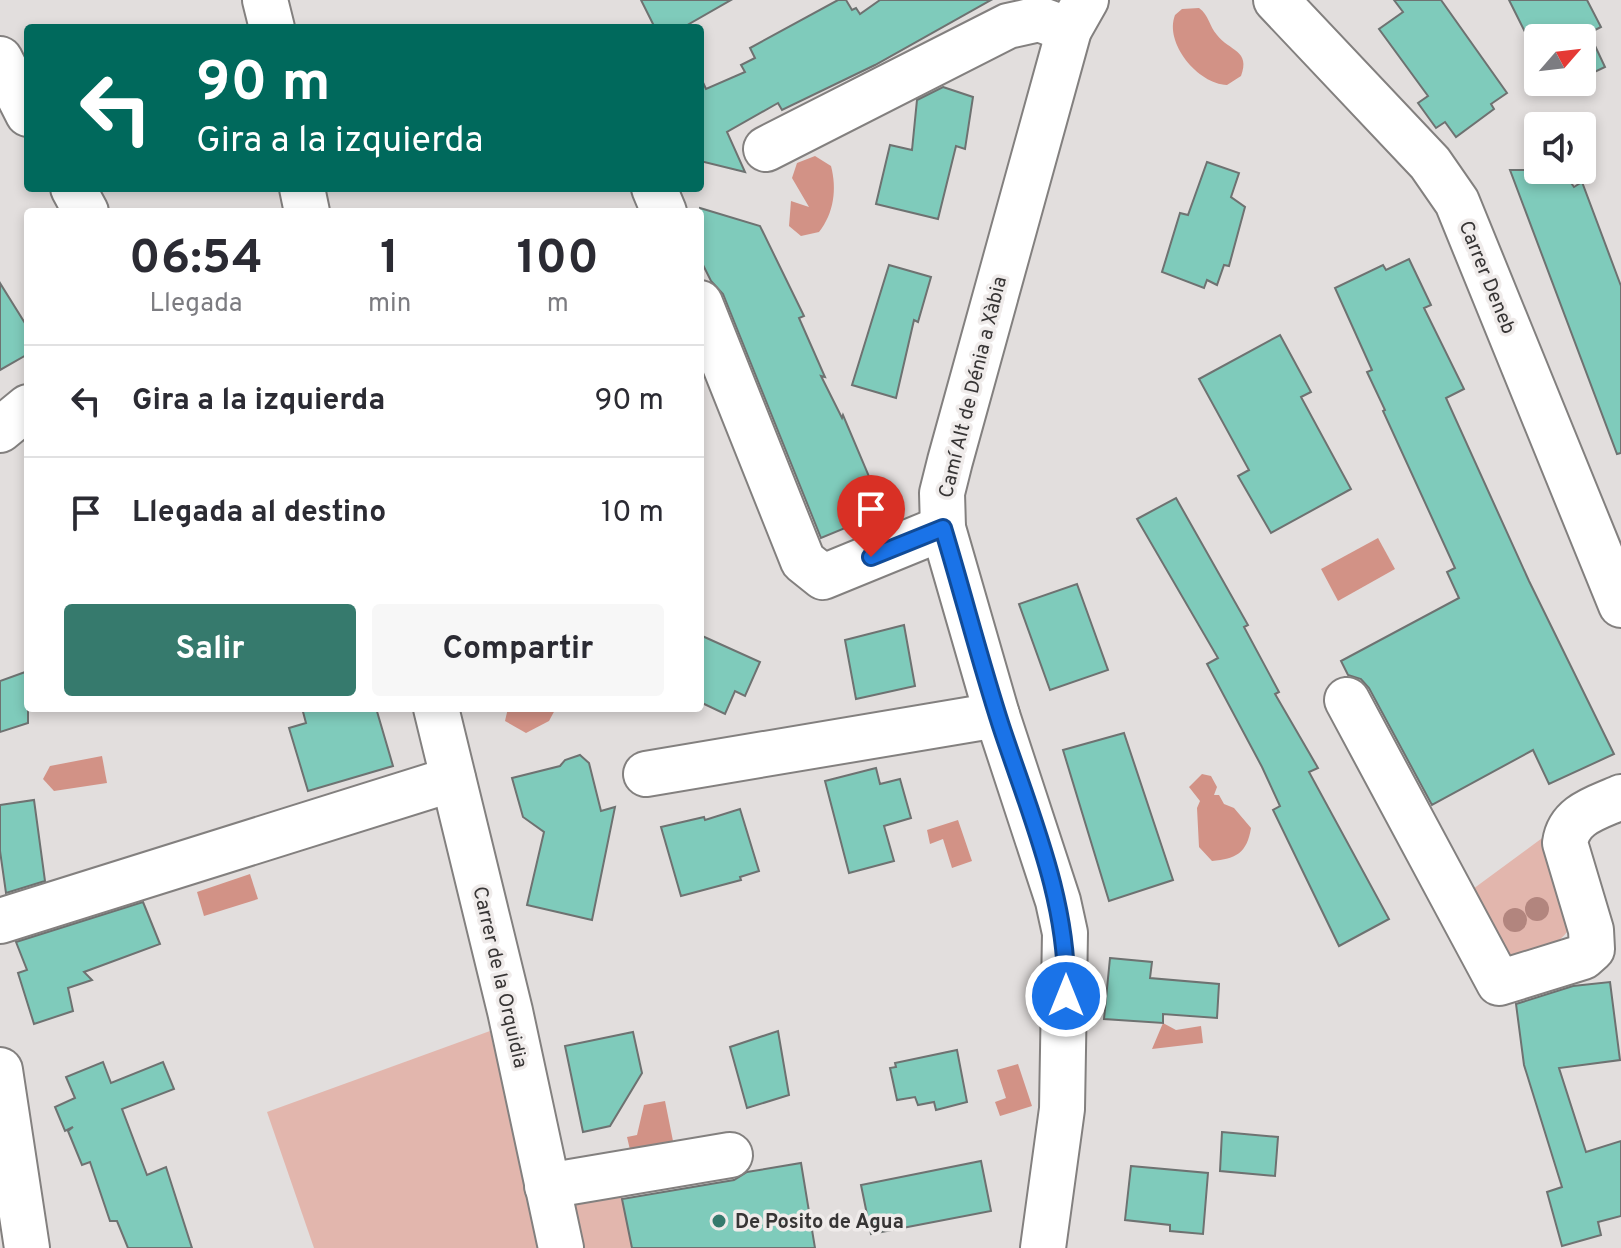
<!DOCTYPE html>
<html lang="es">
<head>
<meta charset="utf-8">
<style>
  body { margin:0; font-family:Overpass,sans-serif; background:#f7f7f7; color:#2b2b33; height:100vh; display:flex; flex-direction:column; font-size:30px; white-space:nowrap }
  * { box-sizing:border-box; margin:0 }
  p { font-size:26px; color:#7c7c81 }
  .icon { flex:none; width:44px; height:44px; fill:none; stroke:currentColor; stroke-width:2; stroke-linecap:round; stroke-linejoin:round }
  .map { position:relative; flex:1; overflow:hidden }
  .side { position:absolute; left:24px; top:208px; width:680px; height:504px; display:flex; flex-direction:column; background:#fff; border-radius:8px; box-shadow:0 4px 12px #0003 }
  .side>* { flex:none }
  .guide { position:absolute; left:24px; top:24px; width:680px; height:168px; border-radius:8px; box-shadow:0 4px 12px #0003; background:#00695c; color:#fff; overflow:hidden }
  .needle { width:52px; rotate:62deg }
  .tools { position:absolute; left:1524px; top:24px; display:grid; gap:16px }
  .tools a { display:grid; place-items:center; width:72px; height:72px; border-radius:8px; background:#fff; box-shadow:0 4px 12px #0003; font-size:40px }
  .pin { position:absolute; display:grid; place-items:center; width:68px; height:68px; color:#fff; margin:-82px -34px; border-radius:50% 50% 50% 0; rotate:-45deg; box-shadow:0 0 8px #0007 }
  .pin .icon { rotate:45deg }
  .me { position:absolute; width:88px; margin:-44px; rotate:0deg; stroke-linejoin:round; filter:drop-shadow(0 0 6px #0008) }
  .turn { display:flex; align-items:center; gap:28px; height:168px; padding:0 40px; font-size:36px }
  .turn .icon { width:104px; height:104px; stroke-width:2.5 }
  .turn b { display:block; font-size:56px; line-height:68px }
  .eta { display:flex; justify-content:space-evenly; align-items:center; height:136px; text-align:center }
  .eta b { font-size:48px; font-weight:700; line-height:56px }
  .primary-button { display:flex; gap:16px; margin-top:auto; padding:16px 40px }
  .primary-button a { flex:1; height:92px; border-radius:8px; background:#367a6d; color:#fff; font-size:32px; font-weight:700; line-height:92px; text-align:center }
  .primary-button a+a { background:#f7f7f7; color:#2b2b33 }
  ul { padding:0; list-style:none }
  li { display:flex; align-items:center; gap:24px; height:112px; padding:0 40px; border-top:2px solid #e1e1e2 }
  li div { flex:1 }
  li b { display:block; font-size:30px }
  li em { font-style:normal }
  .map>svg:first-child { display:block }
  .green { fill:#e2b6ad }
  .water { fill:#d29286 }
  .building { fill:#7fcbbb; stroke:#6e7271; stroke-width:2 }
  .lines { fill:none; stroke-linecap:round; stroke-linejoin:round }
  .minor-casing { stroke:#83807f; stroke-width:48 }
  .minor { stroke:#fff; stroke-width:44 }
  .tree { fill:#b2857e }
  .route-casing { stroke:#114b97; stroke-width:20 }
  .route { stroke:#1a73e8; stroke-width:14 }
  .poi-dot { fill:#367a6d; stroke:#efebea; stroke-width:3 }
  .labels { text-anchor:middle; stroke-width:7; stroke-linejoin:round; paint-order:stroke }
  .street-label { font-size:20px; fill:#373535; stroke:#efebea }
  .poi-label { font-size:20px; font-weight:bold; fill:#373535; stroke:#efebea; text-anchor:start }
</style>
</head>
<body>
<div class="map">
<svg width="1621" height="1248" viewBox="0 0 1621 1248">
  <rect width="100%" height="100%" fill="#e2dedd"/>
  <!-- green -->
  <g class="green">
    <path d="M1549 833 1570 927C1560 947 1533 953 1512 959L1473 889Z"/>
    <polygon points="490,1031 540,1248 314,1248 267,1112"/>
    <polygon points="622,1194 632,1248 576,1248 565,1202"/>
  </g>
  <!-- water -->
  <g class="water">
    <path d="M1199 8C1209 15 1209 26 1217 35 1229 51 1251 50 1241 76L1227 85C1198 84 1164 43 1175 15L1182 9Z"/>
    <path d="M815 156 831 166C837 189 834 213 819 232L801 236 789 226 791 201 809 207 792 178 797 163Z"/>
    <polygon points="1378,538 1395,569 1338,601 1321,569"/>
    <polygon points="508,708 556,708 549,721 526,733 505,721"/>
    <polygon points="102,756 107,783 54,791 43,779 50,766"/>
    <path d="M1202 774 1211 776 1217 787 1214 795H1219L1224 804 1234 808 1251 828C1247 853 1236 859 1212 861L1199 847 1197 808 1200 801 1189 787Z"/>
    <polygon points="958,820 972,861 952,868 943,839 930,844 927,830"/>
    <polygon points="250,874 258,899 204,916 197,892"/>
    <polygon points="1163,1023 1176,1030 1201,1026 1203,1043 1152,1049"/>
    <polygon points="1018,1064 1032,1106 1000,1116 995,1102 1006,1098 997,1070"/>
    <polygon points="665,1101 674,1146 631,1154 627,1137 637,1135 644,1105"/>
  </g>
  <!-- building -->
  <g class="building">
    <polygon points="641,0 731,0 682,28 655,28"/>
    <polygon points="838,0 846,0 852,10 856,8 860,14 880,0 991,0 875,65 782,110 778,103 727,132 745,172 700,161 700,76 706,89 745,72 741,65 755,58 750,48"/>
    <polygon points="1394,0 1441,0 1507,93 1491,104 1494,109 1456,137 1445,122 1436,128 1418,103 1428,96 1379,29 1403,12"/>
    <polygon points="1509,0 1587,0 1601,27 1589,33 1605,67 1582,78 1582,38 1538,38 1538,58"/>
    <polygon points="943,87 973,97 965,149 956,146 938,219 876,204 890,145 912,150 917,100"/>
    <polygon points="1207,162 1239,173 1231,197 1245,207 1229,266 1224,265 1217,285 1207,280 1204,288 1162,272 1180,213 1188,215"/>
    <polygon points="1510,170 1562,170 1574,187 1582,182 1621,286 1621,453 1617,454"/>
    <polygon points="700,208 760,226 804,316 799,318 825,377 821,376 842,418 843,415 884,512 821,538 723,294 711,281 700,259"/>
    <polygon points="1409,259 1431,305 1424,308 1464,389 1446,398 1529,581 1614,754 1549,784 1533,750 1432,805 1369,688 1361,679 1348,675 1341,661 1459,598 1447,572 1455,568 1383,411 1385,410 1367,372 1372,370 1335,288 1383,265 1386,270"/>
    <polygon points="889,265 931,277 918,322 914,320 896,398 852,385"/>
    <polygon points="0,283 28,328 28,354 0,370"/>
    <polygon points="1280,335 1311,392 1301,397 1351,489 1271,533 1238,476 1249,470 1199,379"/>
    <polygon points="1176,498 1248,625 1244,627 1279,692 1275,694 1318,768 1309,772 1389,919 1339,946 1273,810 1280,806 1262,767 1207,664 1218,658 1137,519"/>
    <polygon points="1077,584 1108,670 1050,690 1019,604"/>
    <polygon points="904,625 915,686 856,699 845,640"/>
    <polygon points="700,635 760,662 745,696 735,691 725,714 700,702"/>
    <polygon points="28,671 28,723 0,732 0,681"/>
    <polygon points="302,708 376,708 393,766 308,791 289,728 306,723"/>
    <polygon points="1124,733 1173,880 1109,901 1063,750"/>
    <polygon points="580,755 589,763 601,811 615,807 592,920 527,905 544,832 523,817 512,778 560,766 565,760"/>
    <polygon points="876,768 880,784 900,779 911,818 884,826 894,861 849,873 825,781"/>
    <polygon points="34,800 45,881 6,893 0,851 0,805"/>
    <polygon points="740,809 759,871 740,877 741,880 681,896 661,827 704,817 705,820"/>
    <polygon points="143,902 160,944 84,972 92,980 68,988 73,1011 34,1024 18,973 27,970 16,942"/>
    <polygon points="1110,958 1152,962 1150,978 1219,984 1217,1018 1163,1014 1163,1023 1104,1019"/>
    <polygon points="1610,982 1620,1060 1559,1068 1586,1152 1621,1141 1621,1216 1598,1222 1601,1235 1562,1246 1547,1192 1562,1187 1524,1065 1516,1004 1573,986"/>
    <polygon points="778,1031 789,1095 747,1108 730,1047"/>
    <polygon points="633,1032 642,1073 610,1126 583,1132 565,1046"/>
    <polygon points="957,1050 967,1102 936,1110 934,1102 918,1105 915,1097 897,1100 890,1068 896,1067 895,1063"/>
    <polygon points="103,1062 111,1083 163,1062 174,1089 122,1109 147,1175 166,1167 192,1248 128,1248 117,1221 110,1221 90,1162 82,1165 68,1131 73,1127 65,1131 55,1107 75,1098 66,1077"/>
    <polygon points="1222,1132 1278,1137 1275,1176 1220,1171"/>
    <polygon points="981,1161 991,1211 871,1234 861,1185"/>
    <polygon points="801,1163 815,1248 632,1248 622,1199 734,1180 747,1172"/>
    <polygon points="1131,1166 1208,1173 1203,1234 1170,1231 1170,1225 1125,1220"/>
  </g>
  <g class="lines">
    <!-- minor casing -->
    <g class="minor-casing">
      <g id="minor">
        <polyline points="265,0 272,28"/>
        <polyline points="1276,0 1430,163 1457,202 1621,605"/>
        <polyline points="0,59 28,114"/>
        <polyline points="766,149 1008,26 1039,19 1069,30"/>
        <polyline points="73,188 86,212"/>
        <polyline points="302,188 307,212"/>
        <polyline points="654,188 664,212"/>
        <polyline points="700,303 803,561 823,577 943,528"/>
        <polyline points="0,430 28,407"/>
        <path d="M1347 700 1499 983 1583 957 1592 949 1591 930 1565 843C1569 814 1597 808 1621 797"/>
        <polyline points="436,708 510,1011 561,1248"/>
        <polyline points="646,774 997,715"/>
        <polyline points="0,921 453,779"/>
        <polyline points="0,1070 27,1248"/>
        <polyline points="547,1186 730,1155"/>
        <polyline points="1043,1248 1062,1109 1065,933 1058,901 997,715 943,528 942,493 950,461 1069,30 1086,0"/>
      </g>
    </g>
    <!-- minor -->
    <use href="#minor" class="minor"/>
  </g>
  <!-- trees -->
  <g class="tree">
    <circle cx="1537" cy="909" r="12"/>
    <circle cx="1515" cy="920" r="12"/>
  </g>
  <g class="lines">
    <!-- route casing -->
    <g class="route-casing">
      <path id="route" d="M871 557 943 528C963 594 980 661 1001 726 1030 814 1069 902 1066 996"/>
    </g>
    <!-- route -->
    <use href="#route" class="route"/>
  </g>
  <!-- markers -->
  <circle class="poi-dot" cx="719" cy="1221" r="8"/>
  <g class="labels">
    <!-- street labels -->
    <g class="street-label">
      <text transform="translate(1488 277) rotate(68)" y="7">Carrer Deneb</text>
      <text transform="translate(972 387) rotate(-76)" y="7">Camí Alt de Dénia a Xàbia</text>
      <text transform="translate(501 977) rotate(77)" y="7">Carrer de la Orquidia</text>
    </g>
    <!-- poi labels -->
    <g class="poi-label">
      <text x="735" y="1228">De Posito de Agua</text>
    </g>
  </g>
</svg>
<div class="tools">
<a><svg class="needle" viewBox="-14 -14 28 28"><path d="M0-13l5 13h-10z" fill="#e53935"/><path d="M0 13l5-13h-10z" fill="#7c7c81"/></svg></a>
<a><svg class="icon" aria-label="sound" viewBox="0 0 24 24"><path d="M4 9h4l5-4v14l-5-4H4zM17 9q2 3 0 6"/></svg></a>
</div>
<div class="pin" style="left:871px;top:557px;background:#d93025"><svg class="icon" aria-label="arrive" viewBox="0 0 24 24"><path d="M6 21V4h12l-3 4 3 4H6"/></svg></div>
<svg class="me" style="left:1066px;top:996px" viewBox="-20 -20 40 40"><circle r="17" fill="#1a73e8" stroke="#fff" stroke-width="3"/><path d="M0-11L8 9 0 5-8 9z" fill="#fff"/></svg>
<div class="guide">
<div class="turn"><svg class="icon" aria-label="left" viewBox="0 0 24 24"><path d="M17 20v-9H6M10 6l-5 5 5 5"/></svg><div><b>90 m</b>Gira a la izquierda</div></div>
</div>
<section class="side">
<div class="eta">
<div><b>06:54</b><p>Llegada</p></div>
<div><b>1</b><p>min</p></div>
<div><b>100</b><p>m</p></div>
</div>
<ul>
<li><svg class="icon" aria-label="left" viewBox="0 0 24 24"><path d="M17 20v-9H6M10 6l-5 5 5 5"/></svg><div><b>Gira a la izquierda</b></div><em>90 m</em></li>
<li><svg class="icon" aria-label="arrive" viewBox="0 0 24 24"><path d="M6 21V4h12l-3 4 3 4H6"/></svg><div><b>Llegada al destino</b></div><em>10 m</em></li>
</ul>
<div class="primary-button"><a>Salir</a><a>Compartir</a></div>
</section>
</div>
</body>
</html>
